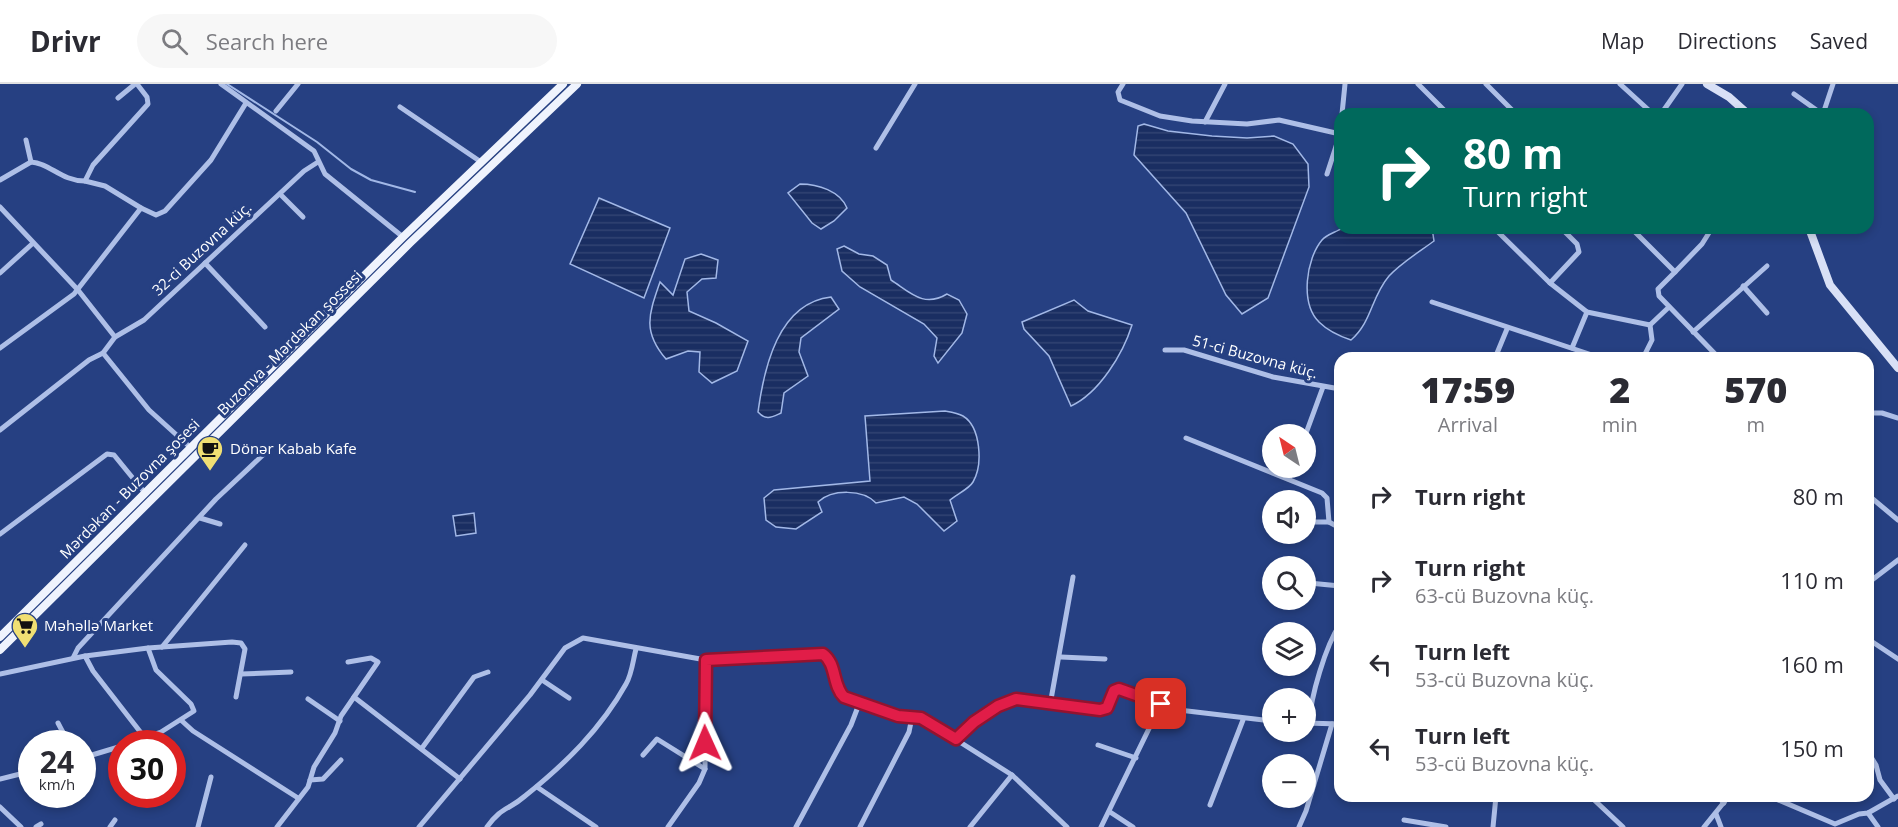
<!DOCTYPE html>
<html lang="en">
<head>
<meta charset="utf-8">
<style>
  body { margin:0; font-family:"Open Sans",sans-serif; background:#f7f7f7; color:#2b2b33; height:100vh; display:flex; flex-direction:column; font-size:22px; white-space:nowrap }
  * { box-sizing:border-box; margin:0 }
  p { font-size:20px; color:#7c7c81 }
  .icon { flex:none; width:33px; height:33px; fill:none; stroke:currentColor; stroke-width:2; stroke-linecap:round; stroke-linejoin:round }
  .map { position:relative; flex:1; overflow:hidden }
  .details { position:absolute; left:1334px; top:268px; width:540px; height:450px; display:flex; flex-direction:column; background:#fff; border-radius:18px; box-shadow:0 3px 9px #0003 }
  .details>* { flex:none }
  .hud { position:absolute; left:1334px; top:24px; width:540px; height:126px; border-radius:18px; box-shadow:0 3px 9px #0003; background:#00695c; color:#fff; overflow:hidden }
  .needle { width:39px; rotate:325deg }
  .tools { position:absolute; left:1262px; top:340px; display:grid; gap:12px }
  .tools a { display:grid; place-items:center; width:54px; height:54px; border-radius:50%; background:#fff; box-shadow:0 3px 9px #0003; font-size:30px }
  .speed { position:absolute; left:18px; top:646px; display:flex; gap:12px; font-size:30px; font-weight:700; text-align:center }
  .speed>* { display:grid; place-content:center; width:78px; height:78px; border-radius:50%; background:#fff; box-shadow:0 3px 9px #0003; line-height:1 }
  .speed small { font-size:15px; font-weight:400 }
  .speed .limit { border:9px solid #d22; background:#fff; color:#111 }
  .pin { position:absolute; display:grid; place-items:center; width:51px; height:51px; color:#fff; margin:-26px; border-radius:12px; box-shadow:0 3px 9px #0006 }
  .me { position:absolute; width:66px; margin:-33px; rotate:359deg; stroke-linejoin:round; filter:drop-shadow(0 0 4px #0008) }
  .turn { display:flex; align-items:center; gap:21px; height:126px; padding:0 30px; font-size:27px }
  .turn .icon { width:78px; height:78px; stroke-width:2.5 }
  .turn b { display:block; font-size:42px; line-height:51px }
  .eta { display:flex; justify-content:space-evenly; align-items:center; height:102px; text-align:center }
  .eta b { font-size:36px; font-weight:800; line-height:42px }
  ul { padding:0; list-style:none }
  li { display:flex; align-items:center; gap:18px; height:84px; padding:0 30px }
  li div { flex:1 }
  li b { display:block; font-size:22px }
  li em { font-style:normal }
  header { display:flex; align-items:center; gap:36px; box-sizing:border-box; height:84px; padding:0 30px; background:#fff; border-bottom:2px solid #e1e1e2 }
  header strong { font-size:28px }
  nav { display:flex; gap:33px; margin-inline-start:auto; font-size:21px }
  .search { width:420px; height:54px; background:#f7f7f7; display:flex; align-items:center; gap:15px; box-sizing:border-box; padding:0 21px; border-radius:33px; color:#7c7c81; font-size:22px }
  .map>svg:first-child { display:block }
  .water { fill:url(#water-rules); stroke:#a2b8e7; stroke-width:1.5 }
  .lines { fill:none; stroke-linecap:round; stroke-linejoin:round }
  .stream { stroke:#a2b8e7; stroke-width:2 }
  .street { stroke:#aebfe7; stroke-width:5 }
  .secondary { stroke:#d8e0f6; stroke-width:8 }
  .primary { stroke:#eff3fd; stroke-width:8 }
  .route-casing { stroke:#92132f; stroke-width:15 }
  .route { stroke:#e11d48; stroke-width:10 }
  .labels { text-anchor:middle; stroke-width:6; stroke-linejoin:round; paint-order:stroke }
  .street-label { font-size:15px; fill:#fff; stroke:#264082 }
  .poi-label { font-size:15px; fill:#fff; stroke:#264082; text-anchor:start }
</style>
</head>
<body>
<header>
<strong>Drivr</strong>
<div class="search"><svg class="icon" aria-label="search" viewBox="0 0 24 24"><circle cx="10" cy="10" r="6"/><path d="M15 15l6 6"/></svg>Search here</div>
<nav><a>Map</a><a>Directions</a><a>Saved</a></nav>
</header>
<div class="map">
<svg width="1898" height="743" viewBox="0 0 1898 743">
  <defs>
    <pattern id="water-rules" width="6" height="5" patternUnits="userSpaceOnUse" patternTransform="scale(1.5)"><rect width="6" height="5" fill="#1a2e62"/><path d="M0 2.5h6" fill="none" stroke="#314372"/></pattern>
  </defs>
  <rect width="100%" height="100%" fill="#264082"/>
  <!-- water -->
  <g class="water">
    <polygon points="1144,40 1168,47 1212,52 1247,54 1274,52 1293,60 1308,80 1309,103 1268,214 1242,230 1226,211 1186,129 1134,71 1138,42"/>
    <path d="M800 100C818 100 840 107 847 124L834 137 821 145 812 139 788 109Z"/>
    <polygon points="599,114 670,144 644,214 570,180"/>
    <path d="M1342 144H1432L1434 157C1419 168 1401 179 1389 192 1371 213 1372 238 1351 256 1339 252 1328 247 1319 238 1300 219 1306 175 1322 156 1327 150 1337 148 1342 144Z"/>
    <path d="M844 162 859 170 873 172 887 181 891 196C911 209 924 224 947 210L959 216 967 230 962 249 938 279 934 272 937 254 924 240 860 203 842 187 837 165Z"/>
    <path d="M701 170 718 176 716 194 702 195 687 208 689 227 716 239 748 257 737 287 712 299 699 288 700 268 688 267 666 275C642 247 649 230 660 198L673 211 685 175Z"/>
    <path d="M831 213 839 225 801 254 799 268 808 292 784 309 781 329C772 333 766 337 758 328 764 284 778 219 831 213Z"/>
    <path d="M1074 216 1088 227 1132 241C1123 270 1099 309 1071 322L1049 272 1024 245 1022 238Z"/>
    <path d="M945 327C951 328 958 329 963 332 981 343 983 381 973 398 969 405 957 410 950 416L957 437 944 447 917 420 904 413 876 419C863 405 832 405 818 418L822 428 796 445 776 443 766 436 764 414 774 406 870 397 865 332Z"/>
    <polygon points="474,429 476,449 456,452 453,432"/>
  </g>
  <g class="lines">
    <!-- stream -->
    <polyline class="stream" points="227,0 317,58 351,85 371,96 415,108"/>
    <!-- street -->
    <g class="street">
      <polyline points="221,0 314,67 325,90 403,153"/>
      <polyline points="1123,0 1118,8 1120,16 1160,32 1192,37 1247,40 1279,36 1340,50"/>
      <polyline points="1418,0 1448,30"/>
      <polyline points="1486,0 1516,30"/>
      <polyline points="1620,0 1653,30"/>
      <polyline points="1794,10 1822,30"/>
      <polyline points="118,14 135,0"/>
      <polyline points="400,23 481,78"/>
      <polyline points="276,27 298,0"/>
      <polyline points="1342,30 1345,0"/>
      <polyline points="1661,30 1682,0"/>
      <polyline points="1823,30 1833,0"/>
      <polyline points="1205,38 1225,0"/>
      <polyline points="26,56 31,78"/>
      <polyline points="876,64 915,0"/>
      <polyline points="1327,90 1340,50"/>
      <path d="M0 96 31 78C50 79 61 97 85 97L93 81 148 20 147 13 137 0"/>
      <polyline points="85,97 105,102 141,124"/>
      <polyline points="280,110 303,133"/>
      <polyline points="0,123 78,206 115,253"/>
      <polyline points="1494,144 1550,199 1587,228 1650,241 1669,223"/>
      <polyline points="1631,144 1675,188 1658,205 1659,212 1719,274"/>
      <polyline points="205,179 265,243"/>
      <polyline points="1675,188 1702,160 1712,144"/>
      <polyline points="0,189 32,160"/>
      <polyline points="1550,199 1579,168 1577,160 1561,144"/>
      <polyline points="1743,202 1767,229"/>
      <polyline points="1432,218 1595,272"/>
      <polyline points="1693,248 1767,182"/>
      <polyline points="0,264 74,210 141,124 156,131 165,127 211,76 246,19"/>
      <polyline points="1572,264 1587,228"/>
      <polyline points="1165,266 1184,266 1273,293 1340,305"/>
      <polyline points="103,269 115,253 144,236 304,87 318,78"/>
      <polyline points="1495,274 1507,245"/>
      <polyline points="1643,274 1652,256 1650,241"/>
      <polyline points="1868,329 1882,329 1898,334"/>
      <polyline points="0,346 89,276 103,269 149,326 191,364"/>
      <polyline points="1305,352 1323,303"/>
      <polyline points="1186,354 1322,409 1327,414 1329,438 1340,444"/>
      <polyline points="1289,395 1293,384"/>
      <polyline points="1868,411 1898,436"/>
      <polyline points="200,434 220,440"/>
      <polyline points="1311,438 1329,438"/>
      <polyline points="0,450 107,370 114,371 145,409"/>
      <polyline points="1309,499 1340,502"/>
      <polyline points="1868,499 1898,476"/>
      <polyline points="1868,555 1898,575"/>
      <polyline points="162,563 245,461"/>
      <polyline points="85,572 93,587 145,654"/>
      <polyline points="1061,573 1105,575"/>
      <polyline points="73,574 78,564 216,415 264,370"/>
      <polyline points="0,590 85,572 148,564 232,558 241,559 245,565 236,613"/>
      <polyline points="241,590 291,588"/>
      <polyline points="542,596 569,614"/>
      <polyline points="354,613 460,695"/>
      <polyline points="308,615 340,637"/>
      <polyline points="1050,621 1073,493"/>
      <polyline points="182,637 193,647 298,714"/>
      <polyline points="58,639 69,660"/>
      <polyline points="1305,639 1340,640"/>
      <path d="M1309 639C1311 612 1325 563 1340 540"/>
      <polyline points="956,655 974,638 998,622 1016,615 1100,626 1107,624 1114,607 1119,605 1179,626 1272,637"/>
      <polyline points="127,660 161,648 194,627 191,620 156,586 148,564"/>
      <polyline points="1098,661 1136,674"/>
      <polyline points="422,664 474,593 488,588"/>
      <polyline points="1868,668 1876,681 1880,696 1894,715"/>
      <polyline points="643,671 657,655 705,685"/>
      <polyline points="82,674 122,662"/>
      <polyline points="0,695 32,687"/>
      <polyline points="310,696 323,695 341,676"/>
      <polyline points="537,703 596,743"/>
      <polyline points="1590,712 1623,743"/>
      <polyline points="1717,712 1724,719"/>
      <polyline points="1769,712 1835,740 1859,730 1868,729 1898,712"/>
      <polyline points="1210,721 1243,636"/>
      <polyline points="0,723 21,743"/>
      <polyline points="1110,728 1133,743"/>
      <polyline points="1868,729 1878,743"/>
      <polyline points="1716,730 1721,743"/>
      <polyline points="1404,736 1446,743"/>
      <polyline points="36,743 41,740"/>
      <polyline points="110,743 115,736"/>
      <polyline points="198,743 211,693"/>
      <polyline points="277,743 308,703 314,683 335,649 341,632 378,578 371,574 348,578"/>
      <path d="M419 743 530 611 565 564 583 554 706 576 823 570C837 580 832 600 844 613L898 631 925 636 1012 691 1067 743"/>
      <path d="M487 743C501 723 509 726 525 712 565 680 601 645 626 600 632 590 633 576 636 565"/>
      <polyline points="668,743 699,699 705,685 706,576"/>
      <polyline points="796,743 851,641 859,620"/>
      <polyline points="860,743 909,648 912,633"/>
      <polyline points="970,743 1012,691"/>
      <polyline points="1101,743 1161,620"/>
      <polyline points="1299,743 1306,727 1332,640"/>
      <polyline points="1493,743 1496,712"/>
      <polyline points="1704,743 1729,712"/>
    </g>
    <!-- secondary -->
    <g class="secondary">
      <polyline points="1707,0 1729,13 1748,30"/>
      <polyline points="1809,144 1830,201 1898,284"/>
    </g>
    <!-- primary -->
    <g class="primary">
      <polyline points="0,553 403,153 563,0"/>
      <polyline points="0,566 410,159 577,0"/>
    </g>
  </g>
  <g class="lines">
    <!-- route casing -->
    <g class="route-casing">
      <path id="route" d="M705 659 706 576 823 570C837 580 832 601 844 613L898 632 921 634 956 655 974 638 998 622 1016 615 1100 626 1107 624 1114 607 1119 605 1161 620"/>
    </g>
    <!-- route -->
    <use href="#route" class="route"/>
  </g>
  <!-- icons -->
  <defs>
    <g id="cafe-pin" transform="scale(1.35)"><path d="M0 17L-7.5 6A9.5 9.5 0 1 1 7.5 6Z" fill="#f0df73" stroke="#264082"/><path d="M-5.5-4.5H6V0H3Q3 3.5 0 3.5H-2.5Q-5.5 3.5-5.5 0ZM3-3.2v2h1.7v-2ZM-6 4.5H4V6H-6Z" fill="#111"/></g>
    <g id="supermarket-pin" transform="scale(1.35)"><path d="M0 17L-7.5 6A9.5 9.5 0 1 1 7.5 6Z" fill="#f0df73" stroke="#264082"/><path d="M-6-5.5h2.5l.6 2H6L4.5 2H-2.5L-4.4-4H-6ZM-1.5 3.2a1.3 1.3 0 1 0 .1 0ZM3 3.2a1.3 1.3 0 1 0 .1 0Z" fill="#111"/></g>
  </defs>
  <g fill-rule="evenodd">
    <use href="#cafe-pin" x="210" y="365"/>
    <use href="#supermarket-pin" x="25" y="542"/>
  </g>
  <g class="labels">
    <!-- street labels -->
    <g class="street-label">
      <text transform="translate(202 165) rotate(-43)" y="5">32-ci Buzovna küç.</text>
      <text transform="translate(290 259) rotate(-45)" y="5">Buzonva - Mərdəkan şossesi</text>
      <text transform="translate(1255 273) rotate(15)" y="5">51-ci Buzovna küç.</text>
      <text transform="translate(130 405) rotate(-45)" y="5">Mərdəkan - Buzovna şosesi</text>
    </g>
    <!-- poi labels -->
    <g class="poi-label">
      <text x="230" y="370">Dönər Kabab Kafe</text>
      <text x="44" y="547">Məhəllə Market</text>
    </g>
  </g>
</svg>
<div class="tools">
<a><svg class="needle" viewBox="-14 -14 28 28"><path d="M0-13l5 13h-10z" fill="#e53935"/><path d="M0 13l5-13h-10z" fill="#7c7c81"/></svg></a>
<a><svg class="icon" aria-label="sound" viewBox="0 0 24 24"><path d="M4 9h4l5-4v14l-5-4H4zM17 9q2 3 0 6"/></svg></a>
<a><svg class="icon" aria-label="search" viewBox="0 0 24 24"><circle cx="10" cy="10" r="6"/><path d="M15 15l6 6"/></svg></a>
<a><svg class="icon" aria-label="layers" viewBox="0 0 24 24"><path d="M12 4l9 5-9 5-9-5zM3 14l9 5 9-5"/></svg></a>
<a>+</a>
<a>−</a>
</div>
<div class="speed"><div>24<small>km/h</small></div><div class="limit">30</div></div>
<div class="pin" style="left:1161px;top:620px;background:#d93025"><svg class="icon" aria-label="arrive" viewBox="0 0 24 24"><path d="M6 21V4h12l-3 4 3 4H6"/></svg></div>
<svg class="me" style="left:705px;top:659px" viewBox="-20 -20 40 40"><path d="M0-17L14 15 0 8-14 15z" fill="#e11d48" stroke="#fff" stroke-width="4"/></svg>
<div class="hud">
<div class="turn"><svg class="icon" aria-label="right" viewBox="0 0 24 24"><path d="M7 20v-9h11M14 6l5 5-5 5"/></svg><div><b>80 m</b>Turn right</div></div>
</div>
<section class="details">
<div class="eta">
<div><b>17:59</b><p>Arrival</p></div>
<div><b>2</b><p>min</p></div>
<div><b>570</b><p>m</p></div>
</div>
<ul>
<li><svg class="icon" aria-label="right" viewBox="0 0 24 24"><path d="M7 20v-9h11M14 6l5 5-5 5"/></svg><div><b>Turn right</b></div><em>80 m</em></li>
<li><svg class="icon" aria-label="right" viewBox="0 0 24 24"><path d="M7 20v-9h11M14 6l5 5-5 5"/></svg><div><b>Turn right</b><p>63-cü Buzovna küç.</p></div><em>110 m</em></li>
<li><svg class="icon" aria-label="left" viewBox="0 0 24 24"><path d="M17 20v-9H6M10 6l-5 5 5 5"/></svg><div><b>Turn left</b><p>53-cü Buzovna küç.</p></div><em>160 m</em></li>
<li><svg class="icon" aria-label="left" viewBox="0 0 24 24"><path d="M17 20v-9H6M10 6l-5 5 5 5"/></svg><div><b>Turn left</b><p>53-cü Buzovna küç.</p></div><em>150 m</em></li>
</ul>
</section>
</div>
</body>
</html>
